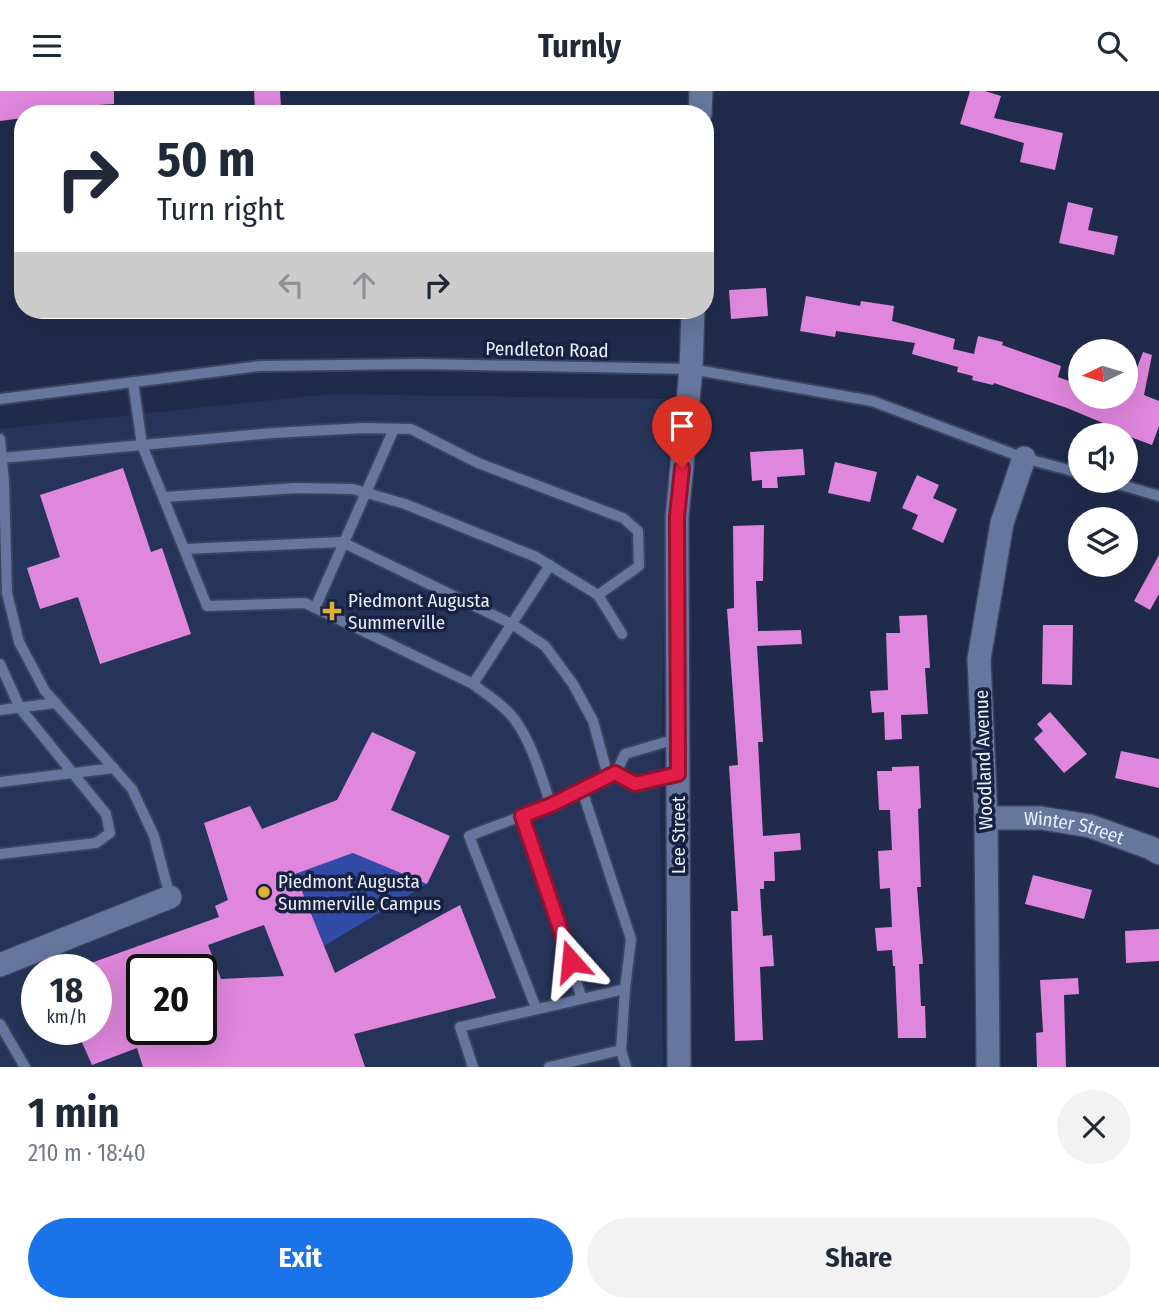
<!DOCTYPE html>
<html lang="en">
<head>
<meta charset="utf-8">
<style>
  body { margin:0; font-family:"Fira Sans Condensed",sans-serif; background:#f2f2f3; color:#1f2937; height:100vh; display:flex; flex-direction:column; font-size:26px; white-space:nowrap }
  * { box-sizing:border-box; margin:0 }
  p { font-size:23px; color:#747a83 }
  .icon { flex:none; width:38px; height:38px; fill:none; stroke:currentColor; stroke-width:2; stroke-linecap:round; stroke-linejoin:round }
  .map { position:relative; height:976px; overflow:hidden }
  .side { display:flex; flex-direction:column; background:#fff; flex:1 }
  .side>* { flex:none }
  .top-card { position:absolute; left:14px; top:14px; width:700px; height:214px; border-radius:28px; box-shadow:0 7px 28px #0002; background:#fff; color:#1f2937; overflow:hidden }
  .needle { width:46px; rotate:265deg }
  .tools { position:absolute; left:1068px; top:248px; display:grid; gap:14px }
  .tools a { display:grid; place-items:center; width:70px; height:70px; border-radius:50%; background:#fff; box-shadow:0 7px 28px #0002; font-size:35px }
  .speed { position:absolute; left:21px; top:863px; display:flex; gap:14px; font-size:35px; font-weight:700; text-align:center }
  .speed>* { display:grid; place-content:center; width:91px; height:91px; border-radius:50%; background:#fff; box-shadow:0 7px 28px #0002; line-height:1 }
  .speed small { font-size:18px; font-weight:400 }
  .speed .limit { border:4px solid #111; border-radius:10px; background:#fff; color:#111 }
  .pin { position:absolute; display:grid; place-items:center; width:60px; height:60px; color:#fff; margin:-72px -30px; border-radius:50% 50% 50% 0; rotate:-45deg; box-shadow:0 0 7px #0007 }
  .pin .icon { rotate:45deg }
  .me { position:absolute; width:77px; margin:-38px; rotate:342deg; stroke-linejoin:round; filter:drop-shadow(0 0 5px #0008) }
  .turn { display:flex; align-items:center; gap:24px; height:147px; padding:0 28px; font-size:32px }
  .turn .icon { width:91px; height:91px; stroke-width:2.5 }
  .turn b { display:block; font-size:49px; line-height:60px }
  .lanes { display:flex; align-items:center; height:66px; padding:0 28px; background:#0003; justify-content:center; gap:35px; direction:ltr }
  .lanes .off { opacity:.35 }
  .round { display:grid; place-items:center; flex:none; width:74px; height:74px; border-radius:37px; background:#f2f2f3 }
  .headline { display:flex; align-items:center; justify-content:space-between; height:119px; padding:0 28px }
  h1 { font-size:42px; font-weight:700; line-height:52px }
  .button { display:flex; gap:14px; margin-top:auto; padding:14px 28px }
  .button a { flex:1; height:80px; border-radius:42px; background:#1a73e8; color:#fff; font-size:28px; font-weight:700; line-height:80px; text-align:center }
  .button a+a { background:#f2f2f3; color:#1f2937 }
  header { display:flex; justify-content:space-between; align-items:center; height:91px; padding:0 28px; background:#fff; font-size:32px; font-weight:700 }
  .map>svg:first-child { display:block }
  .built { fill:#27345a; fill-rule:evenodd }
  .green { fill:#314ba7 }
  .building { fill:#df86dd; fill-rule:evenodd }
  .lines { fill:none; stroke-linecap:round; stroke-linejoin:round }
  .service-casing { stroke:#3b435d; stroke-width:14 }
  .minor-casing { stroke:#3b435d; stroke-width:26 }
  .service { stroke:#67769d; stroke-width:10 }
  .minor { stroke:#67769d; stroke-width:23 }
  .route-casing { stroke:#92132f; stroke-width:18 }
  .route { stroke:#e11d48; stroke-width:12 }
  .poi-dot { fill:#deb133; stroke:#172141; stroke-width:2.5 }
  .labels { text-anchor:middle; stroke-width:7; stroke-linejoin:round; paint-order:stroke }
  .street-label { font-size:19px; fill:#e9eefb; stroke:#172141 }
  .poi-label { font-size:19px; fill:#e9eefb; stroke:#172141; text-anchor:start }
</style>
</head>
<body>
<header><svg class="icon" aria-label="menu" viewBox="0 0 24 24"><path d="M4 6h16M4 12h16M4 18h16"/></svg>Turnly<svg class="icon" aria-label="search" viewBox="0 0 24 24"><circle cx="10" cy="10" r="6"/><path d="M15 15l6 6"/></svg></header>
<div class="map">
<svg width="1159" height="976" viewBox="0 0 1159 976">
  <rect width="100%" height="100%" fill="#202b4c"/>
  <!-- built -->
  <path class="built" d="M330 303 669 308 660 703 663 976H0V338ZM37 878H96V938H37ZM142 878H201V938H142Z"/>
  <!-- green -->
  <polygon class="green" points="353,762 427,793 324,855 295,783"/>
  <!-- building -->
  <g class="building">
    <polygon points="0,0 114,0 114,13 32,18 33,23 23,23 23,27 0,30"/>
    <polygon points="254,0 280,0 281,16 255,17"/>
    <polygon points="970,0 985,0 1001,5 994,27 1063,42 1055,79 1020,71 1024,52 960,33"/>
    <polygon points="1068,111 1093,117 1088,139 1118,145 1114,164 1059,152"/>
    <polygon points="766,197 768,225 731,228 729,199"/>
    <polygon points="806,205 860,215 861,210 894,215 892,230 955,248 953,258 974,263 978,245 1003,251 1002,254 1061,275 1058,286 1080,294 1080,306 1126,306 1143,261 1152,264 1144,304 1159,310 1159,335 1152,354 1114,340 1115,337 1067,317 994,292 993,294 972,289 973,285 957,281 958,276 912,263 915,252 836,240 835,246 800,240"/>
    <polygon points="803,358 805,384 777,386 778,397 762,397 762,389 752,390 750,361"/>
    <polygon points="835,371 877,381 870,411 828,402"/>
    <polygon points="123,377 151,461 162,457 191,543 100,573 78,506 40,518 27,477 60,466 40,404"/>
    <polygon points="917,384 939,394 933,407 957,418 943,452 912,438 918,424 902,417"/>
    <polygon points="764,434 763,490 756,490 758,540 801,539 802,553 757,555 763,651 758,651 763,745 800,742 801,759 774,761 775,790 764,790 764,798 760,798 763,845 772,844 774,875 760,876 763,949 735,950 731,820 738,820 729,675 738,674 727,518 734,517 733,435"/>
    <polygon points="1159,464 1159,503 1150,519 1134,510"/>
    <polygon points="927,524 930,577 925,577 928,623 901,624 902,648 885,649 884,621 872,622 870,600 888,599 886,542 900,542 899,525"/>
    <polygon points="1043,534 1073,534 1072,594 1042,593"/>
    <polygon points="1050,621 1087,663 1064,682 1034,648 1043,640 1037,633"/>
    <path d="M372 641 416 661 391 719 450 745 427 793 353 762 295 783 335 882 460 814 496 907 354 943 365 976H143L137 957 92 974 76 938H96V900L101 898 96 878H94L91 872 219 826 215 815 228 809 204 732 250 715 262 738 337 709ZM264 834 284 885 221 888 208 854ZM142 878H201V938H142Z"/>
    <polygon points="1121,660 1159,668 1159,697 1115,687"/>
    <polygon points="919,675 921,717 918,718 921,796 917,796 923,873 919,873 921,915 925,915 926,947 898,947 895,875 893,875 892,859 877,860 875,837 892,836 890,797 880,798 878,760 892,759 890,719 879,719 877,680 892,680 892,676"/>
    <polygon points="1033,784 1092,799 1084,828 1025,813"/>
    <polygon points="1159,838 1159,870 1126,872 1125,840"/>
    <polygon points="1078,887 1079,903 1064,904 1066,976 1037,976 1036,942 1043,941 1040,889"/>
  </g>
  <g class="lines">
    <!-- service casing -->
    <g class="service-casing">
      <g id="service">
        <path d="M133 291 142 354 207 515 305 512 473 593C487 604 504 614 515 629 533 654 541 686 551 714"/>
        <polyline points="0,308 260,275 420,273 691,278 872,310 1024,367 1080,382"/>
        <polyline points="0,348 4,391 7,502 19,551 45,600 132,698 154,745 170,806"/>
        <polyline points="2,367 273,342 364,337 411,338 478,372 623,427 638,440 639,475 598,504"/>
        <polyline points="1108,390 1159,405"/>
        <polyline points="164,406 296,397 353,398 405,413 536,466 598,504 622,543"/>
        <polyline points="185,458 342,451 512,533 545,555 573,593 593,630 608,685"/>
        <polyline points="315,517 394,338"/>
        <polyline points="0,573 20,617 106,723 110,742 96,752 0,763"/>
        <polyline points="473,593 550,474"/>
        <polyline points="0,619 56,612"/>
        <polyline points="678,683 635,693 616,682 625,663 679,647"/>
        <polyline points="0,691 114,677"/>
        <polyline points="582,699 631,848 625,898 621,959 626,976"/>
        <polyline points="522,725 582,908"/>
        <polyline points="536,917 469,745 551,714 616,682"/>
        <polyline points="0,933 25,976"/>
        <polyline points="473,976 460,936 625,898"/>
        <polyline points="549,976 621,959"/>
      </g>
    </g>
    <!-- minor casing -->
    <g class="minor-casing">
      <g id="minor">
        <polyline points="700,23 701,0"/>
        <path id="s1" d="M986 727H1041L1090 735 1151 757 1159 762"/>
        <polyline points="0,874 170,806"/>
        <polyline points="679,976 677,426 691,278 693,219"/>
        <polyline points="988,976 986,727 979,568 1002,432 1024,367"/>
      </g>
    </g>
    <!-- service -->
    <use href="#service" class="service"/>
    <!-- minor -->
    <use href="#minor" class="minor"/>
  </g>
  <g class="lines">
    <!-- route casing -->
    <g class="route-casing">
      <polyline id="route" points="571,870 522,725 551,714 615,682 635,693 678,683 677,426 682,377"/>
    </g>
    <!-- route -->
    <use href="#route" class="route"/>
  </g>
  <!-- markers -->
  <g class="poi-dot">
    <path d="M328.5 509.5h7v7h7v7h-7v7h-7v-7h-7v-7h7z"/>
    <circle cx="264" cy="801" r="7"/>
  </g>
  <g class="labels">
    <!-- street labels -->
    <g class="street-label">
      <text transform="translate(547 258) rotate(1)" y="7">Pendleton Road</text>
      <text transform="translate(983 669) rotate(-92)" y="7">Woodland Avenue</text>
      <text dy="7" stroke="none"><textPath href="#s1" startOffset="89">Winter Street</textPath></text>
      <text transform="translate(678 744) rotate(-90)" y="7">Lee Street</text>
    </g>
    <!-- poi labels -->
    <g class="poi-label">
      <text x="348" y="516">Piedmont Augusta<tspan x="348" dy="22">Summerville</tspan></text>
      <text x="278" y="797">Piedmont Augusta<tspan x="278" dy="22">Summerville Campus</tspan></text>
    </g>
  </g>
</svg>
<div class="tools">
<a><svg class="needle" viewBox="-14 -14 28 28"><path d="M0-13l5 13h-10z" fill="#e53935"/><path d="M0 13l5-13h-10z" fill="#747a83"/></svg></a>
<a><svg class="icon" aria-label="sound" viewBox="0 0 24 24"><path d="M4 9h4l5-4v14l-5-4H4zM17 9q2 3 0 6"/></svg></a>
<a><svg class="icon" aria-label="layers" viewBox="0 0 24 24"><path d="M12 4l9 5-9 5-9-5zM3 14l9 5 9-5"/></svg></a>
</div>
<div class="speed"><div>18<small>km/h</small></div><div class="limit">20</div></div>
<div class="pin" style="left:682px;top:377px;background:#d93025"><svg class="icon" aria-label="arrive" viewBox="0 0 24 24"><path d="M6 21V4h12l-3 4 3 4H6"/></svg></div>
<svg class="me" style="left:571px;top:870px" viewBox="-20 -20 40 40"><path d="M0-17L14 15 0 8-14 15z" fill="#e11d48" stroke="#fff" stroke-width="4"/></svg>
<div class="top-card">
<div class="turn"><svg class="icon" aria-label="right" viewBox="0 0 24 24"><path d="M7 20v-9h11M14 6l5 5-5 5"/></svg><div><b>50 m</b>Turn right</div></div>
<div class="lanes"><svg class="icon off" aria-label="left" viewBox="0 0 24 24"><path d="M17 20v-9H6M10 6l-5 5 5 5"/></svg><svg class="icon off" aria-label="ahead" viewBox="0 0 24 24"><path d="M12 20V5M6 11l6-6 6 6"/></svg><svg class="icon" aria-label="right" viewBox="0 0 24 24"><path d="M7 20v-9h11M14 6l5 5-5 5"/></svg></div>
</div>
</div>
<section class="side">
<div class="headline"><div><h1>1 min</h1><p>210 m · 18:40</p></div><a class="round"><svg class="icon" aria-label="close" viewBox="0 0 24 24"><path d="M6 6l12 12M18 6L6 18"/></svg></a></div>
<div class="button"><a>Exit</a><a>Share</a></div>
</section>
</body>
</html>
